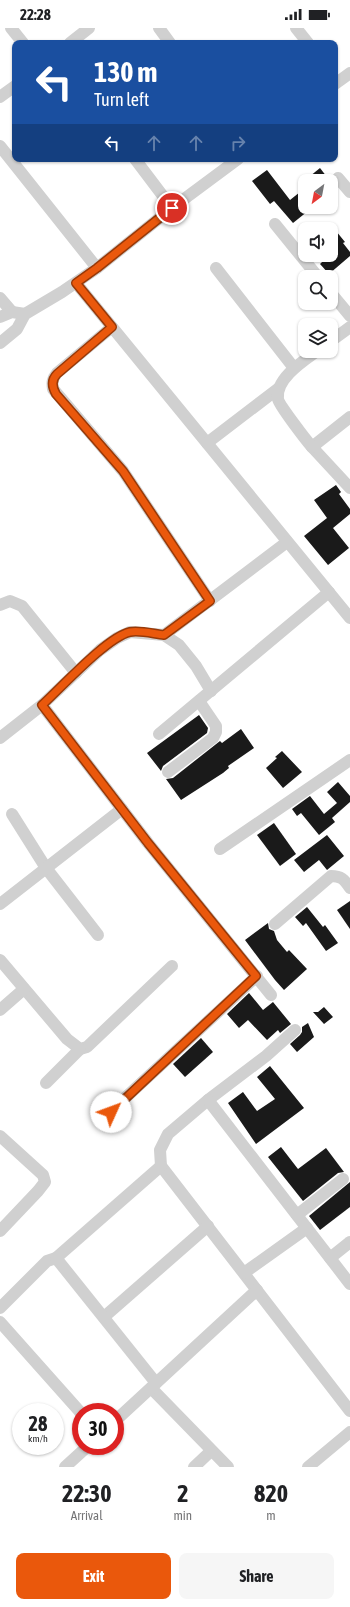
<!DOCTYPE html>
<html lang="en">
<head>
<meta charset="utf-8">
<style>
  body { margin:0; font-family:"Asap Condensed",sans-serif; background:#f6f6f6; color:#202124; height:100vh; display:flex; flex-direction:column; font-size:15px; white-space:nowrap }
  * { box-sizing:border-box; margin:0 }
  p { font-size:13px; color:#757577 }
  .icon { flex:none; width:22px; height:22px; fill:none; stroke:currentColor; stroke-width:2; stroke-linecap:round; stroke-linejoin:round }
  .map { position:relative; height:1439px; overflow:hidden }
  .sheet { display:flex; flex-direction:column; background:#fff; flex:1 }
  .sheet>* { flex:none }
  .top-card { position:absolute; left:12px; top:12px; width:326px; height:122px; border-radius:8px; box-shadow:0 1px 3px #0004; background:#1a4fa0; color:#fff; overflow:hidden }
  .needle { width:26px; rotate:212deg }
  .controls { position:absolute; left:298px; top:146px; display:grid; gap:8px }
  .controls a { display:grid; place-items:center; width:40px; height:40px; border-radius:8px; background:#fff; box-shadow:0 1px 3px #0004; font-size:20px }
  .speed { position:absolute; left:12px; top:1375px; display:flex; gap:8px; font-size:20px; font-weight:700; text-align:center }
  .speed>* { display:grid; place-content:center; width:52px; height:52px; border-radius:50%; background:#fff; box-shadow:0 1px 3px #0004; line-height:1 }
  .speed small { font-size:10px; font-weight:400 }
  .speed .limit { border:6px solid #d22; background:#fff; color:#111 }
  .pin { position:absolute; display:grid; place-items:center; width:34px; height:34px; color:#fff; margin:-17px; border:2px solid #fff; border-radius:50%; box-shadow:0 1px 4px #0007 }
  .me { position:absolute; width:44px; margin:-22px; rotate:47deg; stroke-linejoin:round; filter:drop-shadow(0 0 3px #0008) }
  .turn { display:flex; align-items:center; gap:14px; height:84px; padding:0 16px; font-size:18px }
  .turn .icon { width:52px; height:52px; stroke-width:2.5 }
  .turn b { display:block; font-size:28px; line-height:34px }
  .lanes { display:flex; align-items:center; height:38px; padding:0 16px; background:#0003; justify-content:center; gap:20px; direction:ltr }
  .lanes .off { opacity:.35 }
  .eta { display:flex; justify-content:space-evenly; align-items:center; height:68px; text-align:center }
  .eta b { font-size:24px; font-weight:700; line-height:28px }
  .action { display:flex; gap:8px; margin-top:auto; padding:8px 16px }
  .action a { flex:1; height:46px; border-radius:8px; background:#ea580c; color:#fff; font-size:16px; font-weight:700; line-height:46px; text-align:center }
  .action a+a { background:#f6f6f6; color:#202124 }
  .status { display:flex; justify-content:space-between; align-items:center; height:28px; padding:0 20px; background:#fff; direction:ltr }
  .status svg { height:11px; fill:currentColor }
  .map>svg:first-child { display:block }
  .building { fill:#1a1a1a }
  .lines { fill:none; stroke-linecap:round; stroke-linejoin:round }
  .minor { stroke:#d0d0d0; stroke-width:12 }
  .route-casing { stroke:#983908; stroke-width:10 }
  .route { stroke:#ea580c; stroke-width:7 }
</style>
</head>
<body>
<div class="status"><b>22:28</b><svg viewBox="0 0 49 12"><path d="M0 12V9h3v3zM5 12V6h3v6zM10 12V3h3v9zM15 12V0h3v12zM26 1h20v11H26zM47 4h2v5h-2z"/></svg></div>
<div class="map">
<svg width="350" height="1439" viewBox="0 0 350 1439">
  <rect width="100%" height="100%" fill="#fff"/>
  <!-- building -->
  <g class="building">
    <polygon points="320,140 330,153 304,153"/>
    <polygon points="267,142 290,172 305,160 305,179 313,179 293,195 274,173 270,176 252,153"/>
    <polygon points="336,203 345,214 343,215 350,224 350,228 329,246 320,236 323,233 318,227 331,227 331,206"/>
    <polygon points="336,457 341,464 339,466 350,481 350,486 333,500 349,520 328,537 304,508 327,490 314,472"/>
    <polygon points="199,687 208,700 207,705 163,738 161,743 147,725"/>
    <polygon points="241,701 254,720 228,738 229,740 223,745 181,772 166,751 173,750 220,713 222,715"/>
    <polygon points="282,723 302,744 283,760 266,740 277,730 275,729"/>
    <polygon points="338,754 350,768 350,774 332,790 335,794 319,807 301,785 297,788 292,781 310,768 324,786 337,775 327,764"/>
    <polygon points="274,795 296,826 280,838 257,807"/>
    <polygon points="327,807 344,828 327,842 319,832 304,844 294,832"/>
    <polygon points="350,873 350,901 337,882"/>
    <polygon points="307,879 323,899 325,897 338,915 326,923 306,895 303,898 295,889"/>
    <polygon points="268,895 269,901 274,903 277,912 287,924 289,922 307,941 284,962 275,952 245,912"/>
    <polygon points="249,965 263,982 273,974 291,996 280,1005 278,1002 267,1012 248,992 239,1000 227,986"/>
    <polygon points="324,979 333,989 324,996 313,984 318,984"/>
    <polygon points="308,995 314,1009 297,1024 290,1016 300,1007 302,1004 302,999"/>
    <polygon points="201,1010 213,1024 185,1049 173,1036"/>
    <polygon points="270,1038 304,1080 256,1116 228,1075 243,1064 257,1083 275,1071 257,1049"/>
    <polygon points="281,1119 298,1141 326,1120 344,1144 338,1145 303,1173 268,1129"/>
    <polygon points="350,1154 350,1179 320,1202 309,1188"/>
  </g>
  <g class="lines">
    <!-- minor -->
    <g class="minor">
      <polyline points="11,0 23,15"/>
      <polyline points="159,0 170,15"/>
      <polyline points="296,0 308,15"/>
      <polyline points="70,15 89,0"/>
      <polyline points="335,56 350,45"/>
      <polyline points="0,69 15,58"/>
      <polyline points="0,118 97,240"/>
      <polyline points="135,131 172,180"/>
      <polyline points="338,150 350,164"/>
      <polyline points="275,196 318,249"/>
      <polyline points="216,240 294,340"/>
      <polyline points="76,255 350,590"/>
      <polyline points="331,265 350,288"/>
      <polyline points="0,270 12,284"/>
      <polyline points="0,289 12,284 25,286"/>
      <path d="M112 299 57 345C52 351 52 355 53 361L123 443 210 573"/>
      <polyline points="331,313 350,299"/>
      <polyline points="0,315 17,301 25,286 62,264 97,240 172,180 238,131"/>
      <polyline points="350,389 312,419 350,460"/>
      <polyline points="207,415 279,360"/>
      <path d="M312 419C306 412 279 377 278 371 275 351 303 333 317 323"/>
      <polyline points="0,577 10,573 22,578 76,645"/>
      <polyline points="164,607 287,514"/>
      <polyline points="211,663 196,638 179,617 164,607 130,604 117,610 100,622 42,677 148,815 271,967"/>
      <polyline points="159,706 329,564"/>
      <polyline points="0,710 42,677"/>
      <polyline points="168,744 213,710 216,704 216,698 199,673"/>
      <polyline points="12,786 46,840 98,907"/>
      <polyline points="220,821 350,732"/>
      <polyline points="0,876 122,781"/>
      <path d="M275 896 331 848C341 848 344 851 350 860"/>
      <polyline points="0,932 67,1011 80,1021 87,1019 172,938"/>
      <polyline points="0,982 24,961"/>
      <polyline points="295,1002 266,1028 208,1072 168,1106 160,1122 161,1138 350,1383"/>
      <polyline points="46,1055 80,1021"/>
      <polyline points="208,1072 350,1256"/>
      <polyline points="111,1083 257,948"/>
      <polyline points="0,1108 43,1147 45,1154 38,1163 0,1203"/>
      <polyline points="297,1187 343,1151"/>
      <polyline points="330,1230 350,1214"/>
      <polyline points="244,1245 307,1200"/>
      <polyline points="0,1280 47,1233 56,1230"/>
      <polyline points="104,1289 208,1198"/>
      <polyline points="0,1294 81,1385"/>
      <polyline points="156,1355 56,1230 161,1138"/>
      <polyline points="151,1360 228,1439"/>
      <polyline points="115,1393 257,1262"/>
      <polyline points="65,1439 88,1418"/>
      <polyline points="194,1439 211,1423"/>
      <polyline points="308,1439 350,1404"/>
    </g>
  </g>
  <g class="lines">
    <!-- route casing -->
    <g class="route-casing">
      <path id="route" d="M111 1084 256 948 148 815 42 677C61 660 107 609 130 604 140 602 154 606 164 607L210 573 123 443 56 366C52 359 51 352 57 346L112 299 76 255 97 240 172 180"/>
    </g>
    <!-- route -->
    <use href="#route" class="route"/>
  </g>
</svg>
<div class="controls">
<a><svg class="needle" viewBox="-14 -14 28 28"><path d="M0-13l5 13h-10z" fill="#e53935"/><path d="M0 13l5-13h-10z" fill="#757577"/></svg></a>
<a><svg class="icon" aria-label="sound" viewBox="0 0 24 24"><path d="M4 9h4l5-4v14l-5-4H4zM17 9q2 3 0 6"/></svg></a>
<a><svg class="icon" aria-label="search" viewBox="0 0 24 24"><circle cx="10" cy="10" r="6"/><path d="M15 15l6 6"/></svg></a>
<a><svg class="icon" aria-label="layers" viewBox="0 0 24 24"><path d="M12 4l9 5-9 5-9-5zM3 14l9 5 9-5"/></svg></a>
</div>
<div class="speed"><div>28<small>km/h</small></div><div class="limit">30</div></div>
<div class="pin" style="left:172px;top:180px;background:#d93025"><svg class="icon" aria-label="arrive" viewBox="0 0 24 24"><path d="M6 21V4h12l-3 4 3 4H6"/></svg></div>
<svg class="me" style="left:111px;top:1084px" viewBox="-20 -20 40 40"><circle r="19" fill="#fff"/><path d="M0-13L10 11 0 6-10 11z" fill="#ea580c"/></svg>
<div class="top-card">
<div class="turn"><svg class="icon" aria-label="left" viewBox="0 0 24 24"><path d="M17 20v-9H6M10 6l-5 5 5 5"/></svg><div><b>130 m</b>Turn left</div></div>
<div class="lanes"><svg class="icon" aria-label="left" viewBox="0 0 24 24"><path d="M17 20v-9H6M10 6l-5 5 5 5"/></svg><svg class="icon off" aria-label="ahead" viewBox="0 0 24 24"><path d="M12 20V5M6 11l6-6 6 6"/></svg><svg class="icon off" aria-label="ahead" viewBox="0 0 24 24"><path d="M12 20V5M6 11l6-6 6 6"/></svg><svg class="icon off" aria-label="right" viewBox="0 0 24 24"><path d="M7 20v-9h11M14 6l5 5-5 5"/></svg></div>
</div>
</div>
<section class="sheet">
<div class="eta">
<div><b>22:30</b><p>Arrival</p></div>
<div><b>2</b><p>min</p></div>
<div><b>820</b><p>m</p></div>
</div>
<div class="action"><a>Exit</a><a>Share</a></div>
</section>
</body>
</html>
